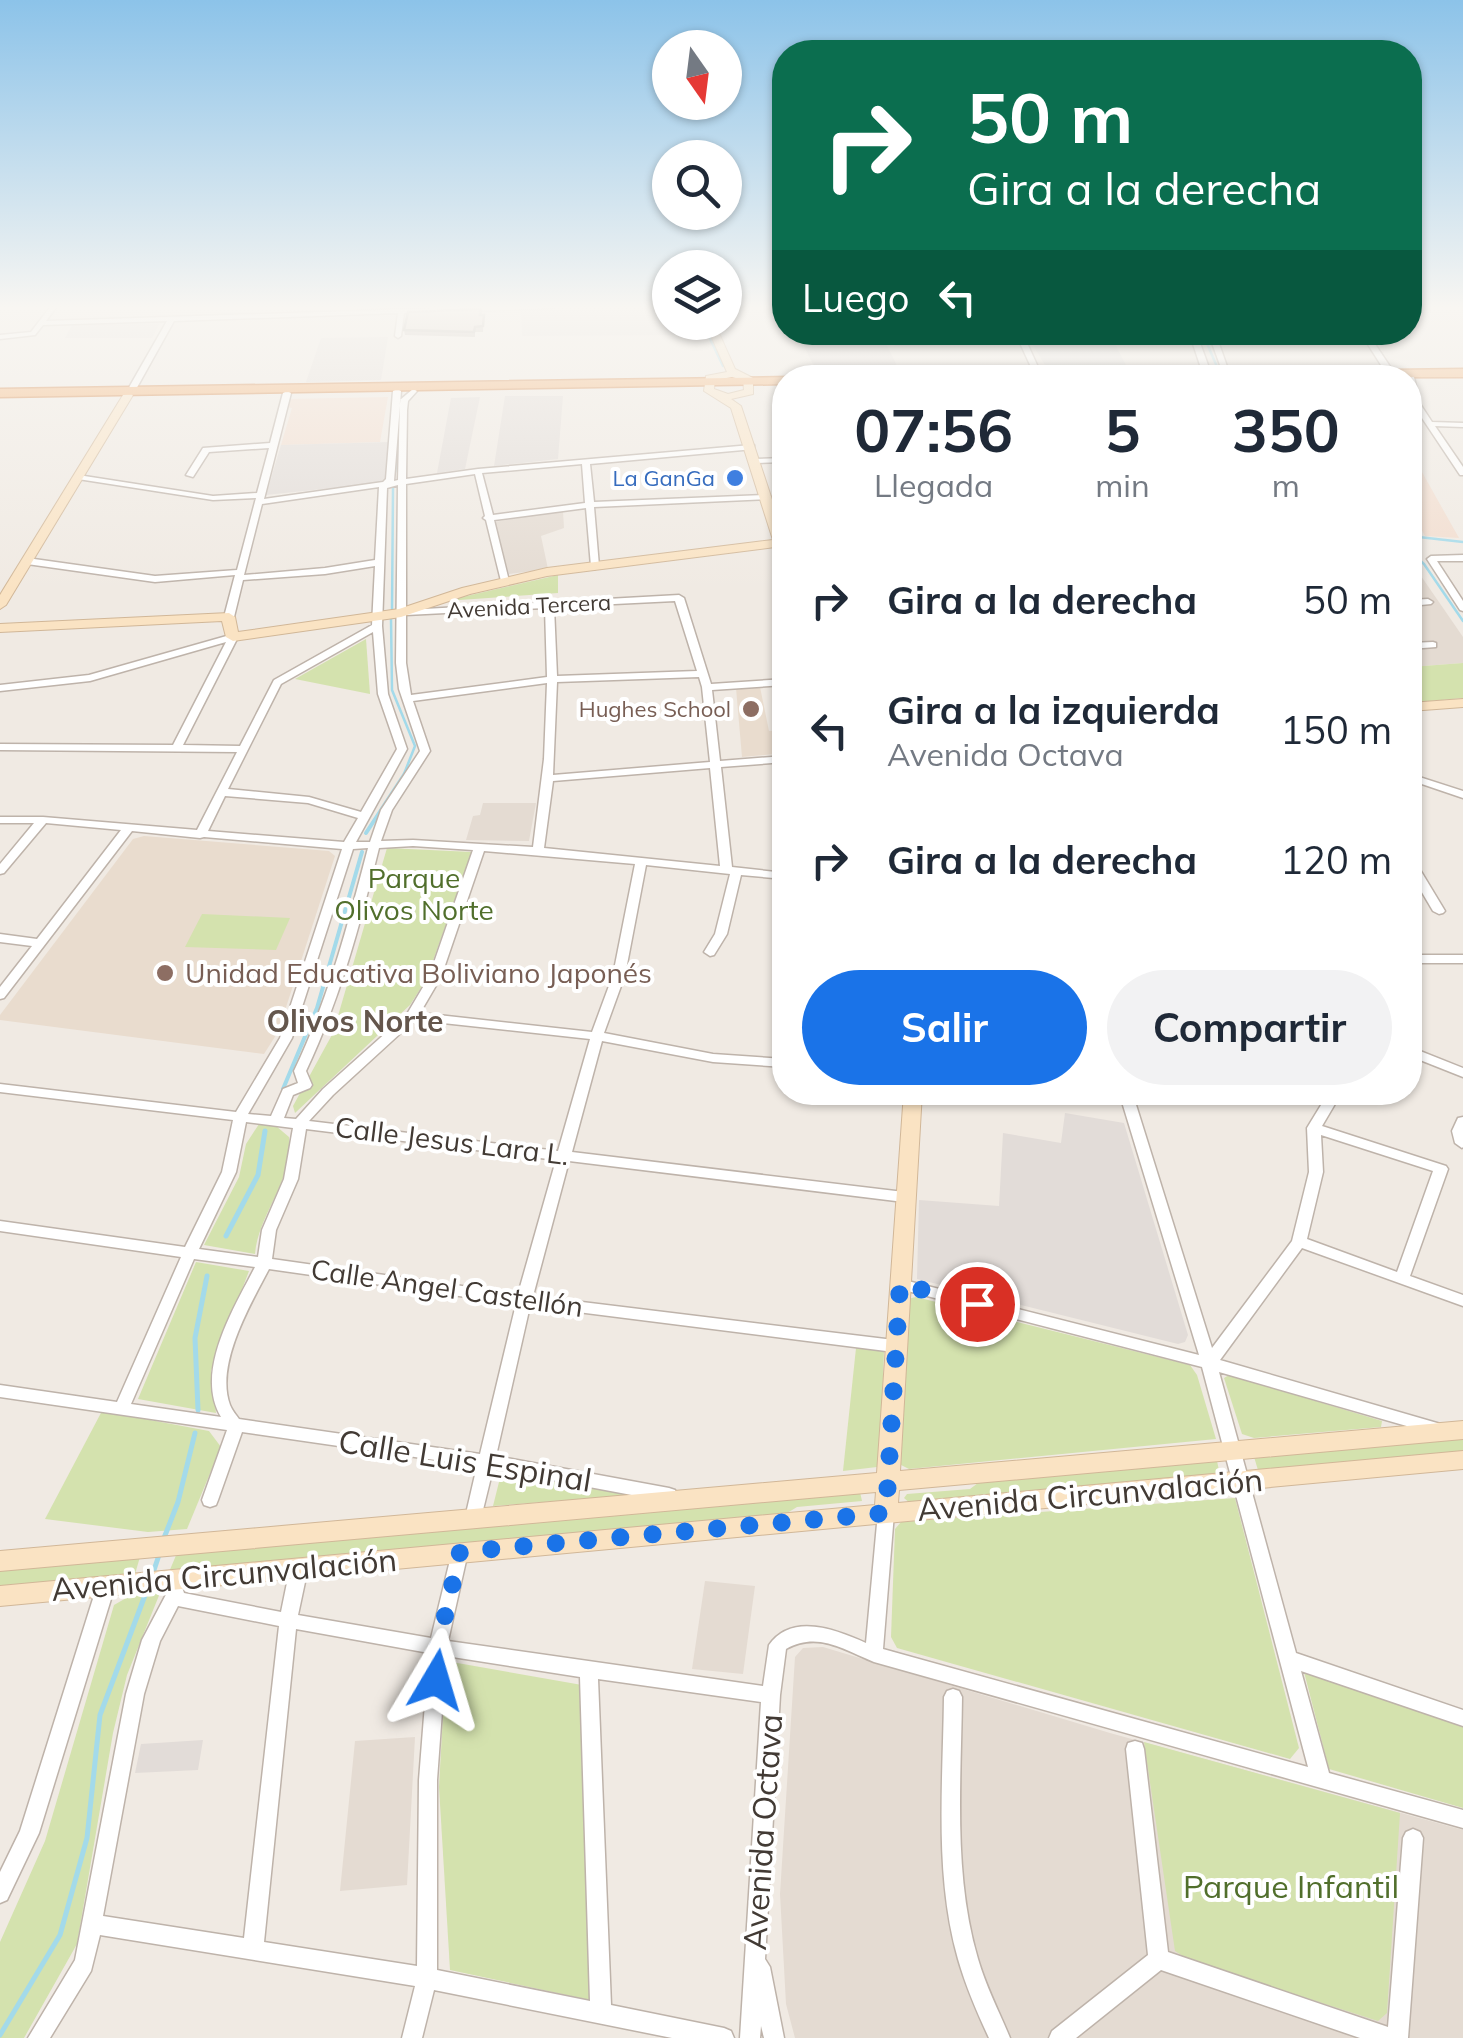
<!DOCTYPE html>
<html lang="es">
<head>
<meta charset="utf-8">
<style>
  body { margin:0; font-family:Mulish,sans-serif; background:#f2f2f3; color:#1f2937; height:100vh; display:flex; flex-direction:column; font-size:38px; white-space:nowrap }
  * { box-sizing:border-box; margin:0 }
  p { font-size:32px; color:#747a83 }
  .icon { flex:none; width:55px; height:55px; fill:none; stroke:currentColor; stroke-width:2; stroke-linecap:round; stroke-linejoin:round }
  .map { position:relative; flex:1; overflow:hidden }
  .sheet { position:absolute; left:772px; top:365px; width:650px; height:740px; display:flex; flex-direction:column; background:#fff; border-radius:40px; box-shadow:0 2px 8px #0004 }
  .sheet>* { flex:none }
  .banner { position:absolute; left:772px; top:40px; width:650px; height:305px; border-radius:40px; box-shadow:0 2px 8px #0004; background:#0b6e4f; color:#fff; overflow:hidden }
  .needle { width:65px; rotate:166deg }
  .tools { position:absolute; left:652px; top:30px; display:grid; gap:20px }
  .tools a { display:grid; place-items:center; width:90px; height:90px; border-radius:50%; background:#fff; box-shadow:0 2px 8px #0004; font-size:50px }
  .pin { position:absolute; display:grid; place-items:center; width:85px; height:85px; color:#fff; margin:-42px; border:5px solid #fff; border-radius:50%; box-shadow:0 2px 10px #0007 }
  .me { position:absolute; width:110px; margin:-55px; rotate:7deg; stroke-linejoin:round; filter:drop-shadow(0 0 8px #0008) }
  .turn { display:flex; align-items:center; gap:35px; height:210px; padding:0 30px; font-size:45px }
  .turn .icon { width:130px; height:130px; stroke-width:2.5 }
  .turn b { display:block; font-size:70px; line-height:85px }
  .then { display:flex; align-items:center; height:95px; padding:0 30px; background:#0003; gap:20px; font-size:38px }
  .eta { display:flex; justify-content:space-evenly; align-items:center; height:170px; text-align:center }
  .eta b { font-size:60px; font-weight:700; line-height:70px }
  .action { display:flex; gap:20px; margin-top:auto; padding:20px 30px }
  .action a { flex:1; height:115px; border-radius:60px; background:#1a73e8; color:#fff; font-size:40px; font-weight:700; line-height:115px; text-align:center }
  .action a+a { background:#f2f2f3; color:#1f2937 }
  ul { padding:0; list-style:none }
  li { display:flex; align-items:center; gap:30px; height:130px; padding:0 30px }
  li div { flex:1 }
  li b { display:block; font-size:38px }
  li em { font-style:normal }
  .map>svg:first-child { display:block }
  .residential { fill:#e4dbd2 }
  .commercial { fill:#f2ddcf }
  .industrial { fill:#e2dcd8 }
  .education { fill:#e9dcce }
  .green { fill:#d4e2ae }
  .parking { fill:#e1dedc }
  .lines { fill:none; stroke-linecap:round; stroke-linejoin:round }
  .stream-far2 { stroke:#a3daea; stroke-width:2.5 }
  .stream-far1 { stroke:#a3daea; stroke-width:4 }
  .stream { stroke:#a3daea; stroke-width:5 }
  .street-casing { stroke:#beb3aa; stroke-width:3 }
  .secondary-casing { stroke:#d1b798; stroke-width:2 }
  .highway-casing { stroke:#d27f3c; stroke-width:3 }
  .street { fill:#fff; fill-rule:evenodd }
  .secondary { fill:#fae3c3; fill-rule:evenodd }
  .highway { fill:#f4ad6b; fill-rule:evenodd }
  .wall { fill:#b6aba3 }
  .building { fill:#d4c7bd; stroke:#948b84; stroke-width:2.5 }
  .route { stroke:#1a73e8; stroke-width:18; stroke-dasharray:0 32.4 }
  .shop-dot { fill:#3f7fe0; stroke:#fff; stroke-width:4 }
  .education-dot { fill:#8d6e63; stroke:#fff; stroke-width:4 }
  .labels { text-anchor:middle; stroke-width:8; stroke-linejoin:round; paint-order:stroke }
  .far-shop-label { font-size:22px; fill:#366cbe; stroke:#fff; text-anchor:end }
  .far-street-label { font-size:22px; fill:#423a34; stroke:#fff }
  .far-education-label { font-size:22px; fill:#785e54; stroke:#fff; text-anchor:end }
  .park-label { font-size:28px; fill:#516f2c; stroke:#fff }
  .education-label { font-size:28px; fill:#785e54; stroke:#fff; text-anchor:start }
  .street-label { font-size:28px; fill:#423a34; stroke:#fff }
  .neighbourhood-label { font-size:30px; font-weight:bold; fill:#64564c; stroke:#fff }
  .near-street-label { font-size:32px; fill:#423a34; stroke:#fff }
  .near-park-label { font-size:32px; fill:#516f2c; stroke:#fff }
</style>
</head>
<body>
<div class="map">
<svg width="1463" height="2038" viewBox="0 0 1463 2038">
  <rect width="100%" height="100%" fill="#f0eae3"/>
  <!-- residential -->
  <g class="residential">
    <polygon points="888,333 1011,333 1017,344 895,346"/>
    <polygon points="563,511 564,528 541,536 548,569 509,574 494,522"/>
    <polygon points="1410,560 1463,637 1463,663 1410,667"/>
    <polygon points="483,803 536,803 529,841 466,840 473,816 480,815"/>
    <polygon points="705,1581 755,1586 743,1674 692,1669"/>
    <polygon points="823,1647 1110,1733 1463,1830 1463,2038 795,2038 786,2004 780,1894 795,1657 803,1648"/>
    <polygon points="415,1737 407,1885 340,1891 355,1741"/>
  </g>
  <!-- commercial -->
  <g class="commercial">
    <polygon points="388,397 380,442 281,445 292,408 286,407 288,399"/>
    <polygon points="1410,465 1418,465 1459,538 1425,536 1410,508"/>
  </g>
  <!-- industrial -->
  <g class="industrial">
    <polygon points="597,306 670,306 670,322 687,323 693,335 522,336 521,309"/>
    <polygon points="160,323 152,338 65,338 72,325"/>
    <polygon points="798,333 881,333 898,368 816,371"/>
    <polygon points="388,337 381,380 306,382 321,338"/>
    <polygon points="505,396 563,396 558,459 494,466"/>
    <polygon points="480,397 465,469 437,473 451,398"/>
    <polygon points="390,442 386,478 379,483 266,495 281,445"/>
    <polygon points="1065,1113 1124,1123 1188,1335 1185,1342 1178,1344 917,1279 919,1200 999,1206 1003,1133 1061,1143"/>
    <polygon points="203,1740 198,1770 135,1773 141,1744"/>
  </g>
  <!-- education -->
  <g class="education">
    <polygon points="760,687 769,731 785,730 785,753 742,757 736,688"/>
    <polygon points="144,836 329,851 335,856 278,1032 264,1054 0,1020 0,1015 133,839"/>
  </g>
  <!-- green -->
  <g class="green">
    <polygon points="558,575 558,593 445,601"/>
    <polygon points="366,639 370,694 295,679"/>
    <polygon points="1463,663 1463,698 1410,703 1410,667"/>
    <polygon points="387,848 472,852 426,980 410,1005 295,1113 293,1106 333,1033"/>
    <polygon points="202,914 290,918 276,950 185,947"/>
    <path d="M259 1124 276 1126 289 1137C294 1181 259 1212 255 1254L204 1245 239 1177 246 1144Z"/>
    <polygon points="196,1262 249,1271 211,1371 216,1413 138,1399"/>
    <polygon points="916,1297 1190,1365 1197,1375 1216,1439 909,1469 901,1465 907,1299"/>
    <polygon points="856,1348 884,1351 880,1461 877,1467 843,1471"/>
    <polygon points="1229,1375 1382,1421 1381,1427 1254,1438 1242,1434 1224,1378"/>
    <polygon points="102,1411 209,1431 221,1447 187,1529 148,1532 45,1519"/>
    <polygon points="1463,1437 1463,1454 1264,1472 1258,1470 1254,1457"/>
    <polygon points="1217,1461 1220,1475 911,1504 904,1498 907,1494 970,1489 982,1480"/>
    <polygon points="501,1474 638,1495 493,1506"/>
    <polygon points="860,1492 862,1501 797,1507 784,1515 169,1572 177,1553"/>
    <polygon points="1235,1498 1299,1748 1290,1759 897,1648 891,1637 895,1529 901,1522"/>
    <polygon points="140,1557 135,1574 0,1587 0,1570"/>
    <polygon points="160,1593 127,1675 113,1733 77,1944 24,2038 0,2038 0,1942 45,1841 114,1605 128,1597"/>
    <polygon points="446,1661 582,1685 590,2000 450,1970 439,1787"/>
    <polygon points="1304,1672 1463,1727 1463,1808 1329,1769"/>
    <polygon points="1144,1742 1400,1813 1387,2013 1378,2021 1189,1960 1175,1951"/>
  </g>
  <!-- parking -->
  <polygon class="parking" points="1026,333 1109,333 1127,367 1046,367"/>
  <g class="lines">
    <!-- stream-far2 -->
    <g class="stream-far2">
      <polyline points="702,322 723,366"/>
      <polyline points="1202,332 1218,369"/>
      <polyline points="395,472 398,422"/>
      <polyline points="1410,536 1463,542"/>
      <polyline points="1410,552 1424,564 1463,621"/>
      <polyline points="392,609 393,488"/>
      <polyline points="391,618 392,690 415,746 404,774"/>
    </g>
    <!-- stream-far1 -->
    <g class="stream-far1">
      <polyline points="366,833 406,772"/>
      <polyline points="283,1089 317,1008 362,852"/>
    </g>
    <!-- stream -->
    <g class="stream">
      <polyline points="226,1236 258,1175 265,1131"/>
      <polyline points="198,1410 195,1338 207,1276"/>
      <polyline points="164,1538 178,1502 195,1433"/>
      <polyline points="152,1576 160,1552"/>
      <polyline points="0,2035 60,1935 87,1838 100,1715 147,1590"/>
    </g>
    <!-- street casing -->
    <g class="street-casing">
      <g id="street">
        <polygon points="51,306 57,306 46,321 503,306 556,306 553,308 404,313 401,336 398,338 395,336 398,313 174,321 135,391 131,393 127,391 167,321 43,325 35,335 0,339 0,335 31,332"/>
        <polygon points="1410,317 1414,318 1415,319 1410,321"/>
        <polygon points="1015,332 1022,332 1043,378 1036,378"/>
        <polygon points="1189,332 1196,332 1208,365 1202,378 1195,376 1200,365"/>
        <polygon points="1208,332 1215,332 1231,378 1224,376"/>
        <polygon points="1360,332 1367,332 1395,374 1394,376 1388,376"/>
        <polygon points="1408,377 1414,377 1416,386 1410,387"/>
        <path d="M397 389 401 391 394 481 398 480 400 400 413 389 417 391 408 401 407 410 406 479 478 469 751 445H754V449L590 464 594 502 767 495 771 497 767 499 594 507 599 566 595 569 591 566 586 508 494 520 509 581 505 584 501 581 486 520 483 518 485 516 475 474 406 484V610L679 595 684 598 711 684 785 679V685L712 690 720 761 785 756V762L721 767 732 867 785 873V879L741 875 727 934 714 955 710 956 704 952 715 934 730 874 646 865 625 975 604 1033 713 1054 785 1059V1067L713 1062 602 1041 572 1152 904 1192 909 1194 911 1197 909 1200 904 1202 569 1161 533 1296 894 1340 899 1342 902 1346 899 1350 894 1352 530 1306 496 1456 669 1488 675 1490 677 1495 675 1500 669 1502 493 1469 481 1518 479 1523 473 1525 467 1523 465 1518 477 1466 242 1432 218 1500 216 1505 210 1507 204 1505 202 1500 227 1430 0 1397V1385L117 1402 181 1257 0 1231V1221L185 1247 222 1172 233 1120 0 1092V1084L236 1112 280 1038 342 849 204 837 200 838 132 831 4 998 0 999V987L32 946 0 942V934L37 939 121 830 46 823 4 873 0 874V864L34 823H0V817H43L197 830 237 752 0 750V744L173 745 226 642 90 681 0 691V685L89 675 230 635H236L238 637 183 745 240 746 274 680 372 625 375 566 325 574 243 580 234 617 229 620 224 617 235 575 155 582 27 564 23 561 27 558 155 576 237 570 256 498 213 500 78 479 74 477 78 475 213 496 257 493 269 448 209 452 193 477 186 475 203 448 270 443 283 393 287 391 291 393 264 499 383 482 386 479 393 391ZM582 464 585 503 493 515 482 473ZM398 485 396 663 399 689 420 751 381 810 370 842H356L407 749 388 694 382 626 387 488ZM379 487 375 560 325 568 244 575 262 504ZM675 601 697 671 557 676 554 607ZM545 608 547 677 411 695 406 663V615ZM373 632 378 694 397 749 361 812 309 797 228 789 281 684ZM699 677 702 687 710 762 553 775 557 682ZM547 683 544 759 533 847 413 840 381 841 392 810 430 751 413 701ZM710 768 720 866 544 848 553 781ZM225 796 308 803 358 818 344 842 208 831ZM413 846 473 850 429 977 407 1014 323 1089 296 1119 284 1118 293 1095 310 1088 312 1085 306 1071C340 999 360 925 379 848ZM368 848C348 925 328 1000 294 1071L298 1083 283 1089 271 1116 248 1114 292 1038 353 849ZM484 851 635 864 613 975 592 1032 420 1013 441 977ZM415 1020 590 1039 558 1151 309 1121 333 1095ZM246 1122 293 1128 284 1179 262 1230 258 1257 199 1249 236 1172ZM306 1129 556 1160 518 1294 272 1259 276 1230 298 1179ZM194 1259 255 1267C234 1308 194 1372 221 1417L131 1404ZM269 1269 516 1304 480 1454 239 1419C236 1415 232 1410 230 1405 215 1365 250 1305 269 1269Z"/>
        <polygon points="1410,393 1413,393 1432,422 1463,423 1463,427 1435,426 1463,467 1463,475 1460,475 1410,400"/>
        <polygon points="785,458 785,462 755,463 751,461 755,459"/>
        <polygon points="1463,555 1463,561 1437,561 1463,601 1463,611 1460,610 1427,559 1431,556"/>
        <polygon points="1428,599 1433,602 1431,604 1410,606 1410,600"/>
        <polygon points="1433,642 1436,643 1436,647 1410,649 1410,643"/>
        <polygon points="1410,774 1463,791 1463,798 1410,780"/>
        <polygon points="1410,860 1416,863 1445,911 1443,913 1439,914 1433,911 1410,872"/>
        <rect x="1410" y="955" width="53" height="8"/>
        <polygon points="1410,1047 1463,1068 1463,1077 1410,1056"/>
        <path d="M1119 1092H1132L1212 1348 1292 1241 1309 1172 1307 1128 1329 1092H1342L1322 1126 1446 1166 1448 1169 1410 1276 1463 1295V1306L1302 1248 1220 1360 1444 1425 1446 1429 1444 1433 1438 1435 1219 1372 1296 1653 1463 1710V1726L1301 1671 1329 1773 1463 1810V1828L874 1662C844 1650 818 1631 786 1649L780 1695 765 1959 770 1967 784 2038H764L761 2026 760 2038H740L761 1702 598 1679 611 2005 724 2028 731 2031 734 2038H672L434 1990 422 2038H402L415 1986 100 1935 91 1971 50 2038H28L75 1960 126 1694 142 1640 170 1587 176 1585 182 1587 184 1593 281 1612 290 1568 293 1563 299 1561 305 1563 308 1568 298 1615 431 1638 452 1552 454 1547 460 1545 466 1547 468 1552 448 1641 763 1686 769 1645C792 1612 837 1630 866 1643L878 1513 880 1508 886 1506 892 1508 894 1513 883 1649 1308 1767 1202 1367 900 1289 895 1288 893 1284 895 1280 900 1279 1199 1355ZM1321 1135 1433 1171 1397 1272 1307 1239 1323 1172ZM178 1606 279 1626 244 1938 103 1916 144 1694 160 1641ZM296 1629 429 1653 419 1780 417 1966 264 1942ZM446 1656 580 1677 590 2001 437 1970V1780Z"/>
        <polygon points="1463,1117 1463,1147 1462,1148 1455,1143 1452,1131 1458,1118"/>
        <polygon points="106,1579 112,1581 115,1586 39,1833 7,1900 0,1903 0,1872 20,1831 97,1586 100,1581"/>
        <path d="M953 1689 959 1691 962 1697C961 1783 953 1875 978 1959 986 1987 999 2011 1010 2038H989C977 2012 966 1987 958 1959 934 1875 943 1783 944 1697L947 1691Z"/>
        <polygon points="1135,1741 1142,1743 1144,1749 1168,1952 1388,2027 1403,1838 1406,1832 1413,1829 1420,1832 1423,1838 1408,2038 1360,2038 1161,1970 1076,2038 1049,2038 1052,2031 1148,1955 1126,1749 1128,1743"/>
      </g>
    </g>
    <!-- secondary casing -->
    <g class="secondary-casing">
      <g id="secondary">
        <path d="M705 322H714L735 369 753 378V394L731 399 741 406 785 539V562L779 558 775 547 547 576 470 594 401 617 233 641 226 637 222 621 0 632V624L229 613 235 617 238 632 399 609 462 588 547 568 773 540 731 408 704 391 706 376 727 372ZM732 377 743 380 744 390 728 394 714 389 715 380Z"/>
        <polygon points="128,392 133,395 6,605 0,609 0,595 123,395"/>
        <polygon points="1463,699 1463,707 1410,711 1410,703"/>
        <polygon points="904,1092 922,1092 900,1471 1463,1421 1463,1439 899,1490 898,1503 1463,1451 1463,1469 0,1606 0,1586 875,1505 876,1492 0,1571 0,1551 877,1473"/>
      </g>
    </g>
    <!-- highway casing -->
    <g class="highway-casing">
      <g id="highway">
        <polygon points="1463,369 1463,377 1091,378 1097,374"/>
        <polygon points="790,377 785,378 785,384 0,397 0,389"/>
      </g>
    </g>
    <!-- street -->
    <use href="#street" class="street"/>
    <!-- secondary -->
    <use href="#secondary" class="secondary"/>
    <!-- highway -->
    <use href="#highway" class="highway"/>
  </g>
  <!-- wall -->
  <g class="wall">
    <polygon points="763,306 785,306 785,307 764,308"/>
    <polygon points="481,314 484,315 483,332 475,332 475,337 405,335 404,330"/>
  </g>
  <!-- building -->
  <polygon class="building" points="481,309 480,315 484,315 483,326 475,327 474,332 404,330 408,312"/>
  <!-- sky -->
  <linearGradient id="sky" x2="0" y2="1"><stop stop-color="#8cc3e9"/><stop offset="0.52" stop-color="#f8f6f2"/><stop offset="1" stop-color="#f8f6f2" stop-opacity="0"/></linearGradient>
  <rect width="1463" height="591" fill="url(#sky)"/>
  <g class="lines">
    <!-- route -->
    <polyline class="route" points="436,1680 438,1646 460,1552 886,1513 900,1284 977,1304"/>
  </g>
  <!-- markers -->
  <circle class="shop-dot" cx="735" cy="478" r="10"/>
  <g class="education-dot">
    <circle cx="751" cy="709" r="10"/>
    <circle cx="165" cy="973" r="10"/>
  </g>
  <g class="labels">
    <!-- far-shop labels -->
    <g class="far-shop-label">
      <text x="715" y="486">La GanGa</text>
    </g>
    <!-- far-street labels -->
    <g class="far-street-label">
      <text transform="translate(529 606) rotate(-3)" y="8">Avenida Tercera</text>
    </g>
    <!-- far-education labels -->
    <g class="far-education-label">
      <text x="731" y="717">Hughes School</text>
    </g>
    <!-- park labels -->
    <g class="park-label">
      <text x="414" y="888">Parque<tspan x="414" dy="32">Olivos Norte</tspan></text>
    </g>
    <!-- education labels -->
    <g class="education-label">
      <text x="185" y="983">Unidad Educativa Boliviano Japonés</text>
    </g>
    <!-- street labels -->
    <g class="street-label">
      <text transform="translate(452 1141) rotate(7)" y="10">Calle Jesus Lara L.</text>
      <text transform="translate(447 1288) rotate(8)" y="10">Calle Angel Castellón</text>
    </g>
    <!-- neighbourhood labels -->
    <g class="neighbourhood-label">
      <text x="355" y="1032">Olivos Norte</text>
    </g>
    <!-- near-street labels -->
    <g class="near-street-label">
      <text transform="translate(465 1461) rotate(9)" y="11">Calle Luis Espinal</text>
      <text transform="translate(1090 1495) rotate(-5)" y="11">Avenida Circunvalación</text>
      <text transform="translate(224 1575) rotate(-5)" y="11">Avenida Circunvalación</text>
      <text transform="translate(763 1832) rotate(-86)" y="11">Avenida Octava</text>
    </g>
    <!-- near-park labels -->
    <g class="near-park-label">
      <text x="1291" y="1898">Parque Infantil</text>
    </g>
  </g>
</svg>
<div class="tools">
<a><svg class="needle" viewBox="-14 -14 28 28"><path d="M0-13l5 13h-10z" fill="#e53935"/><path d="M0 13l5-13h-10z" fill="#747a83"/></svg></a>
<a><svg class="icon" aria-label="search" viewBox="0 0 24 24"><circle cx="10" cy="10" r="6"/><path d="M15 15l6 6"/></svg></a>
<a><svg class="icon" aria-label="layers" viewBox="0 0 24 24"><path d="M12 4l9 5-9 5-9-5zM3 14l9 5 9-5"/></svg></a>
</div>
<div class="pin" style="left:977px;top:1304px;background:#d93025"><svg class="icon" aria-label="arrive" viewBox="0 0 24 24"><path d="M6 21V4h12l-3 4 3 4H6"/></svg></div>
<svg class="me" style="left:436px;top:1680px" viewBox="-20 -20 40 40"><path d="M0-17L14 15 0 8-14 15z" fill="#1a73e8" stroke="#fff" stroke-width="4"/></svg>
<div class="banner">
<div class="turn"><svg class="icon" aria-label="right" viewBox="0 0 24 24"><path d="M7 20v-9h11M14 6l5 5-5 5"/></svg><div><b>50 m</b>Gira a la derecha</div></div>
<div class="then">Luego<svg class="icon" aria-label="left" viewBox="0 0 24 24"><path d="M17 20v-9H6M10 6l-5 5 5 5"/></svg></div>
</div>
<section class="sheet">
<div class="eta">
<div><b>07:56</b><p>Llegada</p></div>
<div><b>5</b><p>min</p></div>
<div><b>350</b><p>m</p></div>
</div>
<ul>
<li><svg class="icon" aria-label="right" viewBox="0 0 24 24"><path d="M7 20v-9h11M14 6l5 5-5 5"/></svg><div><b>Gira a la derecha</b></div><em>50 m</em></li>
<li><svg class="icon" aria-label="left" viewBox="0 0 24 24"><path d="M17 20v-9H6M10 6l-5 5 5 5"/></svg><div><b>Gira a la izquierda</b><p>Avenida Octava</p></div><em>150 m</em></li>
<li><svg class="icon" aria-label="right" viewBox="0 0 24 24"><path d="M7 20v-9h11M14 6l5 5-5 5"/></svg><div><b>Gira a la derecha</b></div><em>120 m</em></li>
</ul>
<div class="action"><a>Salir</a><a>Compartir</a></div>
</section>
</div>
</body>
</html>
